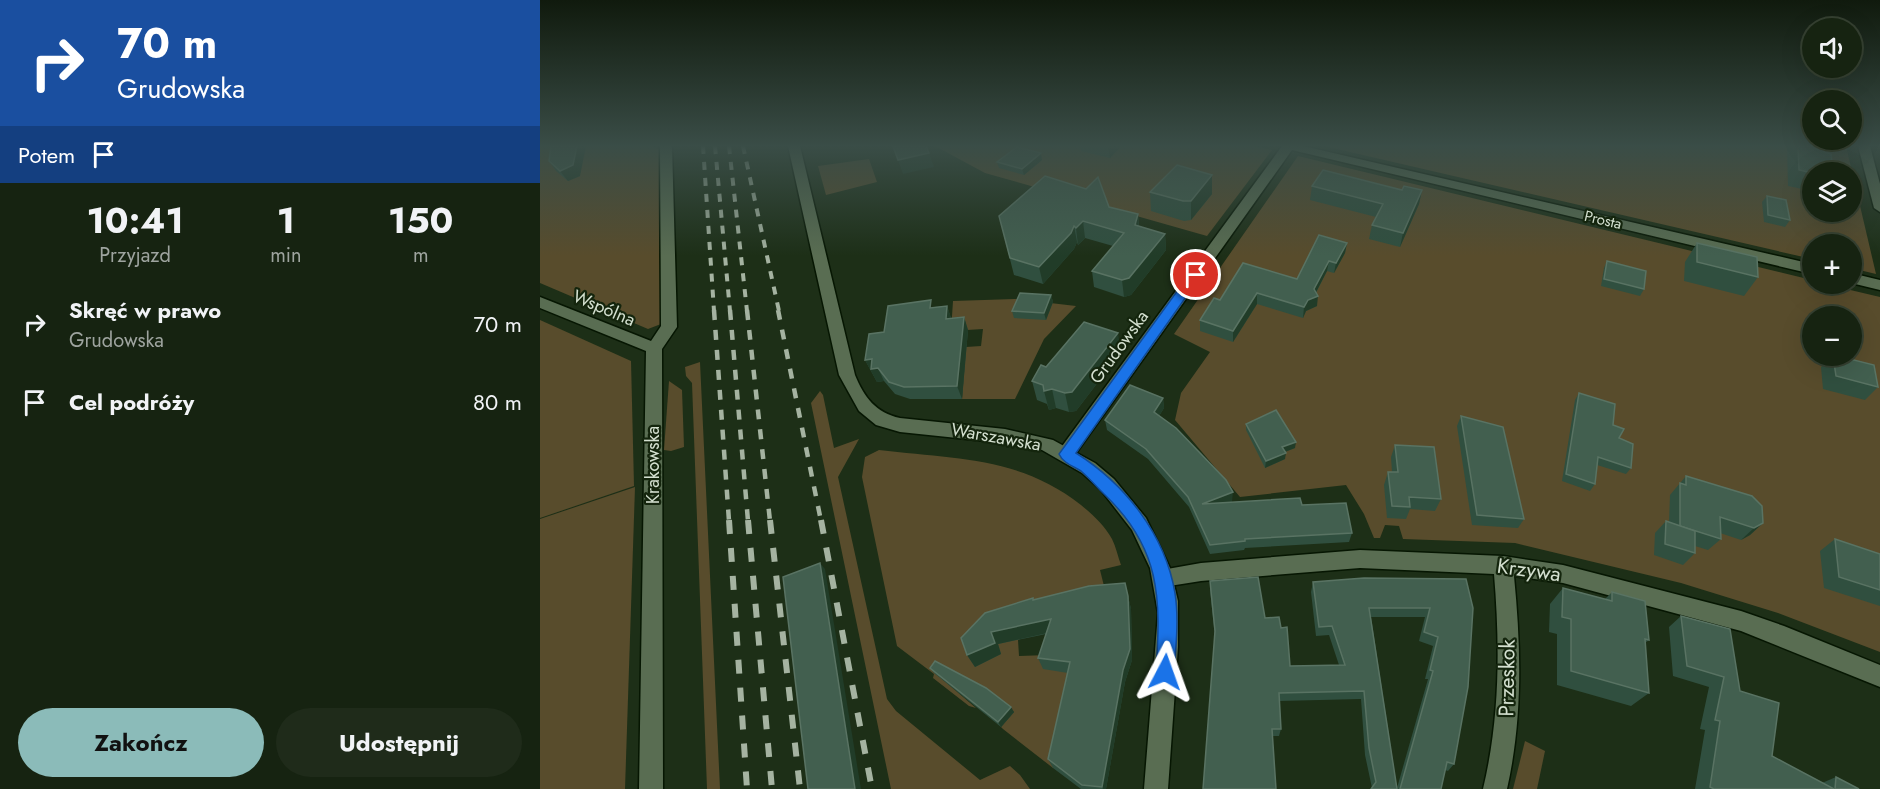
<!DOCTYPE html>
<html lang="pl">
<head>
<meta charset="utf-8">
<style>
  body { margin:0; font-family:Jost,sans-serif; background:#1f2b1a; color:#f1f3f6; height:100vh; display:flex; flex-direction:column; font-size:22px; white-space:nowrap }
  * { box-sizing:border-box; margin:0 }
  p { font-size:20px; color:#9ea49f }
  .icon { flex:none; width:33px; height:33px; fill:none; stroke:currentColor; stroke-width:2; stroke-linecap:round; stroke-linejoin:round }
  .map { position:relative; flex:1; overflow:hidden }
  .side { display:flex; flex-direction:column; background:#162311; width:540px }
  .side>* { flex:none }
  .banner { background:#1a4fa0; color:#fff; overflow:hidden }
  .controls { position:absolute; left:1262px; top:18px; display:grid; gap:12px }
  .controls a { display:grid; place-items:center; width:60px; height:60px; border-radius:50%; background:#162311; box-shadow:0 6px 24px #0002,0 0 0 2px #354031; font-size:30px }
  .pin { position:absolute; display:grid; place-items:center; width:51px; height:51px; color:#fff; margin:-26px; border:3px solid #fff; border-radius:50%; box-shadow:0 2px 6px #0007 }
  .me { position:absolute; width:66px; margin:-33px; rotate:4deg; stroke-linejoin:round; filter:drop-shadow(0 0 4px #0008) }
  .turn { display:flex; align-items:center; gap:21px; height:126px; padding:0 18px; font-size:27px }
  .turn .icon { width:78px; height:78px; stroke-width:2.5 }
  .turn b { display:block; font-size:42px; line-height:51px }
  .then { display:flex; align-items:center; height:57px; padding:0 18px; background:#0003; gap:12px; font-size:22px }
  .eta { display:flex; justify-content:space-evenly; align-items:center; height:102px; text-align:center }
  .eta b { font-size:36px; font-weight:700; line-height:42px }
  .action { display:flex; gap:12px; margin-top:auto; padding:12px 18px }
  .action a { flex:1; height:69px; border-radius:36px; background:#8bbbb9; color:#111; font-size:24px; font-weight:700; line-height:69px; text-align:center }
  .action a+a { background:#1f2b1a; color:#f1f3f6 }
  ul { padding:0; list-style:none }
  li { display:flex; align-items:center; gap:18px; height:78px; padding:0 18px }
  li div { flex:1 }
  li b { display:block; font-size:22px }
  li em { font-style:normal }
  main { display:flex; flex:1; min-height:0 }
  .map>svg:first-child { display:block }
  .green { fill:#584c2c; fill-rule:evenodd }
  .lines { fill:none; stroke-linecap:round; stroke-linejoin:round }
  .minor-casing { stroke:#061602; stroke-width:3 }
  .tertiary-casing { stroke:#061602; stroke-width:3 }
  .minor { fill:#596d52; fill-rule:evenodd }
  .tertiary { fill:#596d52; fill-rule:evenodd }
  .rail-far2 { stroke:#a5b3a1; stroke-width:4; stroke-dasharray:8 8; stroke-linecap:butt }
  .rail-far1 { stroke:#a5b3a1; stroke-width:4.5; stroke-dasharray:10 10; stroke-linecap:butt }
  .rail { stroke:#a5b3a1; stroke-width:6; stroke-dasharray:14 14; stroke-linecap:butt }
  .wall { fill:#304f3f; fill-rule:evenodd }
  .shaded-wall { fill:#213c28 }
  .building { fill:#425f4f; stroke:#597363; stroke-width:1.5 }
  .route { fill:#1a73e8; stroke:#114b97; stroke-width:1.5 }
  .labels { text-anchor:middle; stroke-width:4.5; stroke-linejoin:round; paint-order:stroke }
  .far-street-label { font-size:15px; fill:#d4e0d0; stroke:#14250d }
  .street-label { font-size:18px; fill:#d4e0d0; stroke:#14250d }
  .near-street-label { font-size:21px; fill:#d4e0d0; stroke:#14250d }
</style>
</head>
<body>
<main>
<section class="side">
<div class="banner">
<div class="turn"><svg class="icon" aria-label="right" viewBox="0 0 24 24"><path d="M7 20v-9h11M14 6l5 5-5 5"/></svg><div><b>70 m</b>Grudowska</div></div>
<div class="then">Potem<svg class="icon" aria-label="arrive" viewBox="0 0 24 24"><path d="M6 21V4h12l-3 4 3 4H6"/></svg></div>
</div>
<div class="eta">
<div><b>10:41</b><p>Przyjazd</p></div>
<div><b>1</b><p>min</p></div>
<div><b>150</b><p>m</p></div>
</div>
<ul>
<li><svg class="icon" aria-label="right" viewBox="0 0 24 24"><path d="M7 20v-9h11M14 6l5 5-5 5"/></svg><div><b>Skręć w prawo</b><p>Grudowska</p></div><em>70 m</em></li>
<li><svg class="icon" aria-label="arrive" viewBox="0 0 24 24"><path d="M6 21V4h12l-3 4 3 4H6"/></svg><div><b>Cel podróży</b></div><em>80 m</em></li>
</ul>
<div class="action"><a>Zakończ</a><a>Udostępnij</a></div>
</section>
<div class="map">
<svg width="1340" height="789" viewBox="0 0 1340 789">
  <rect width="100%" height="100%" fill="#1d2f17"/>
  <!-- green -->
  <g class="green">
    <polygon points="0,146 113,146 120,150 121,324 108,329 0,283"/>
    <polygon points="395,146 714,146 732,150 667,236 445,173"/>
    <path d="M784 146H1306L1336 274 1311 268V244H1272V259ZM1272 172H1311V212H1272Z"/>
    <path d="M758 156 1272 280V284H1285L1340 297V652L1238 613 1141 583 975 543 863 539 859 526 845 525 840 538H834L824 514 806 485 700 497 635 420 641 393 670 352 634 334ZM1272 316H1311V356H1272Z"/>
    <polygon points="329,159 337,182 286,195 278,166"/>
    <polygon points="475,299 536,306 504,339 475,399 422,399 426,347 441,346 443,329 411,331 413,301"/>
    <polygon points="0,320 91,361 94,486 0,518"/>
    <polygon points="160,362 180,789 167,789 152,383 146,376 145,367"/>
    <polygon points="129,381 142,390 144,447 131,451 124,450"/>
    <polygon points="280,391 283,395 294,448 319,439 298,477 347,699 356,711 440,780 470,766 480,775 490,789 351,789 271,403"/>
    <path d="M339 450C413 459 479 456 541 505 552 514 565 526 572 539 576 547 578 557 581 565L560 570 566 594 478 640 479 656 508 655 534 674 513 768 463 729 461 727 474 712 409 671 402 679 436 708 429 706 393 678 394 674 357 646 322 477 325 457Z"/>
    <polygon points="95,487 85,789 0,789 0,519"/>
    <polygon points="985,741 1005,751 997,789 973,789"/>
  </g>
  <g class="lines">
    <!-- minor casing -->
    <g class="minor-casing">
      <g id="minor">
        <polygon points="120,146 132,146 137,327 122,349 123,789 99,789 106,351 0,308 0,297 111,341 121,326"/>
        <polygon points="742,146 763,146 1272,264 1272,274 752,150 532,459 526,461 520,459 517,454 520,449"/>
        <polygon points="1318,146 1330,146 1340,184 1340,212 1334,208"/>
        <polygon points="1311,273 1340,280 1340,290 1311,283"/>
        <path d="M820 550 963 556 1023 565 1201 611 1244 626 1340 665V687L1201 631 1023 583 974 576C981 647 983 718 967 789H943C960 718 960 646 954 574L820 568 661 581 623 587 616 585 613 578 616 571 661 563Z"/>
      </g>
    </g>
    <!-- tertiary casing -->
    <g class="tertiary-casing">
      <path id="tertiary" d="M248 146H260L315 375C324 397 336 413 360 418L465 429 513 440 555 463 574 479 606 518 630 568 638 601V647L628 789H604L618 613 610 568 592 530 561 490 542 473 502 450 465 443 360 432 336 425 319 411 299 375Z"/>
    </g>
    <!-- minor -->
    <use href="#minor" class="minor"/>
    <!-- tertiary -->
    <use href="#tertiary" class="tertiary"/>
    <!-- rail-far2 -->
    <g class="rail-far2">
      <polyline points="163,146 174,311"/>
      <polyline points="175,146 190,311"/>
      <polyline points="189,146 207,311"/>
      <polyline points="203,146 239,311"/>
    </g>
    <!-- rail-far1 -->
    <g class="rail-far1">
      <polyline points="174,310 189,521"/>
      <polyline points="190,310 208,521"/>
      <polyline points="207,310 230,521"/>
      <polyline points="238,310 281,521"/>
    </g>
    <!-- rail -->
    <g class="rail">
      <polyline points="189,520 207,789"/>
      <polyline points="208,520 232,789"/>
      <polyline points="230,520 260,789"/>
      <polyline points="281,520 332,789"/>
    </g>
  </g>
  <!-- wall -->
  <g class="wall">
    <polygon points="540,146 581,146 570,158 541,151"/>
    <polygon points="1247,146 1282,146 1284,152 1293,172 1272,172 1272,191 1248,186"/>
    <polygon points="502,160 484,175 459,168 457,162"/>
    <polygon points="9,161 40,176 28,181 16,171"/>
    <polygon points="672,175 672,194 651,220 644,221 611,211 610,192"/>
    <polygon points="772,186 862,190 882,190 879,204 860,247 829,239 832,225 836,217 770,200"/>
    <polygon points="1227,196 1250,220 1245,227 1224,222 1222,202"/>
    <polygon points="569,207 598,214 599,226 625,234 626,250 591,295 584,297 554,287 552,271 573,246 545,238 538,245 537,242 534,249 503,284 474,275 459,216"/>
    <polygon points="807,243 805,253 794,273 787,271 776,293 777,306 766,311 763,318 717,304 693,342 660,331 660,320 680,300 757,279"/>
    <polygon points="1157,243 1218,277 1204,296 1144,281 1145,262"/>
    <polygon points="1067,261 1104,289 1100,296 1061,286 1064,268"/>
    <polygon points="511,295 513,302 506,320 474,318 472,311"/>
    <polygon points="407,306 411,318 424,317 428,330 422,399 370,399 355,394 344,381 337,382 325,360 344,332 394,307"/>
    <polygon points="581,352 536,411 529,412 516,408 509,410 507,404 497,400 492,381 506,367"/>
    <polygon points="1292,356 1298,356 1338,387 1325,400 1283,389 1281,367"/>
    <polygon points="1039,393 1073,425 1091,468 1086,474 1057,465 1055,484 1050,491 1022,481 1035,400"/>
    <polygon points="623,398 624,408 619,416 692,502 690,503 762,505 812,533 809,542 705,548 704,550 670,554 649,507 608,459 567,430 565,420"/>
    <polygon points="921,416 984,519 978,528 932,525 917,426"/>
    <polygon points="706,424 755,448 745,452 745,459 725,468 706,430"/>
    <polygon points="855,445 901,499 895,511 870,509 866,519 847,518 844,485 848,472 852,472 851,457"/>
    <polygon points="1146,476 1223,523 1210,535 1201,540 1180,533 1181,539 1168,550 1155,546 1155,553 1143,565 1114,555 1115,533 1126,521 1129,522 1130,495"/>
    <polygon points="1295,539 1340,554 1340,606 1284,588 1280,551"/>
    <path d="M926 579 914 764 908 771 905 770 901 789H831L832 788 825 755 821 699 739 701 741 729 739 736H733L675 637 670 590V581L741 628 750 666 799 665 789 635 776 636 771 592 773 582ZM831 617H885L879 641 893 646 885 679H888L857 788Z"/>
    <polygon points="1023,588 1065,599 1072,592 1109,640 1105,643 1109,693 1091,706 1017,685 1017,634 1009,632 1010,604"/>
    <polygon points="588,596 591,609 592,660 585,682 566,789 541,789 513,768 508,759 528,673 503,669 498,658 506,634 458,644 461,654 435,667 427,655 494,600"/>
    <polygon points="1141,616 1200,691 1232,756 1282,783 1296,777 1319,789 1155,789 1165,730 1160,729 1169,687 1133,676 1129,627"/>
    <polygon points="390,668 474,712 461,727 394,673"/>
  </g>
  <!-- shaded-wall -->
  <g class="shaded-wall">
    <polygon points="37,146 46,146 40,176 28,181 20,171"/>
    <polygon points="568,146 581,146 570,158"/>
    <polygon points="389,153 394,167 363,174 358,160"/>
    <polygon points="501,153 502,160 484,175 482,169"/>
    <polygon points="672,175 672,194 651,220 651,201"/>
    <polygon points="882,190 879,204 860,247 863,233"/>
    <polygon points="598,214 599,231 595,225"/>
    <polygon points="543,221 545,238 538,245 536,228"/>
    <polygon points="534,226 537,242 534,249 503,284 499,267"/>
    <polygon points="625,234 626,250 591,295 584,297 582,280"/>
    <polygon points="807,243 805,253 794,273 796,263"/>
    <polygon points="789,261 787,271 773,298 778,296 777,306 766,311 763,318 764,307"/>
    <polygon points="717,293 717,304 693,342 693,331"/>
    <polygon points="511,295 513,302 506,320 504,313"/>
    <polygon points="407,306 411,318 406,319"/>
    <polygon points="424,317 428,330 422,399 417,386"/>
    <polygon points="578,333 581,352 536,411 529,412 525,393"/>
    <polygon points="332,359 338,368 344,381 337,382 325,360"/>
    <polygon points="512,389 516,408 509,410 504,391"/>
    <polygon points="623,398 624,408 615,422 614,412"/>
    <polygon points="756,442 755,448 742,453 742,447"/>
    <polygon points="746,453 745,459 725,468 726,461"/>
    <polygon points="693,492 692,502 662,514 662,504"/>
    <polygon points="1223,523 1210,535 1201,540 1214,528"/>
    <polygon points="280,563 285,569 321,789 315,789"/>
    <polygon points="588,596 591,609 592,660 585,682 566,789 563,789 562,787"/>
    <polygon points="511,619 516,631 458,644 461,654 435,667 427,655 451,632"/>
    <polygon points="471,707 474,712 461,727 458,722"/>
  </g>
  <!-- building -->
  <g class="building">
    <polygon points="11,146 37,146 33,165 20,171 9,161"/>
    <polygon points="353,146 386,146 389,153 358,160"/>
    <polygon points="1258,146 1282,146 1284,152 1291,154 1293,172 1284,172 1272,173 1259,170"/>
    <polygon points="477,147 501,153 482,169 457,162"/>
    <polygon points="637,165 672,175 651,201 643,201 610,192"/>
    <polygon points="783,170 862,190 864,186 882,190 863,233 832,225 843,204 772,186"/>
    <polygon points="505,176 546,189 558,177 569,207 598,214 595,225 625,234 589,278 582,280 552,271 584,233 543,221 536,228 534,226 531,233 499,267 470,258 459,216"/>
    <polygon points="1227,196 1246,200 1250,220 1228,215"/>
    <polygon points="779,235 807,243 796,263 789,261 774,289 778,296 768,300 764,307 717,293 693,331 660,320 674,298 680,300 703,263 757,279"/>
    <polygon points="1157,243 1217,257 1218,277 1157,262"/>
    <polygon points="1067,261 1106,271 1104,289 1064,279"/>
    <polygon points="480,293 511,295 504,313 472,311"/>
    <polygon points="391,300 390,308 407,306 406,319 424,317 417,386 364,387 349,382 338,368 331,369 332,359 325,360 329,334 344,332 348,306"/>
    <polygon points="544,322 578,333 532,392 525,393 512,389 504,391 503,385 492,381 501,365 506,367"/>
    <polygon points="1293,356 1298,356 1334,365 1338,387 1296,376"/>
    <polygon points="590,385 623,398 614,412 636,428 686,480 693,492 662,504 760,498 762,505 806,503 812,533 705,539 705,541 670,545 648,497 606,449 565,420"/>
    <polygon points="1039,393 1075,404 1073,425 1084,429 1079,438 1093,444 1091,468 1058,457 1055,484 1026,474"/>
    <polygon points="736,410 756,442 742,447 746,453 726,461 706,424"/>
    <polygon points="921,416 963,427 984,519 937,515"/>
    <polygon points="855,445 894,447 901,499 869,497 870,507 852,506 848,472 858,472"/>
    <polygon points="1146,476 1212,496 1222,506 1223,523 1214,528 1180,517 1181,539 1140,526 1140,483 1146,485"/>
    <polygon points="1126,521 1155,531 1155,553 1125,544"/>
    <polygon points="1295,539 1340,554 1340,590 1299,577"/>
    <polygon points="280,563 315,789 268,789 243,577"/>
    <polygon points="718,577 725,618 739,617 741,628 747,627 750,666 805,665 792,626 779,627 773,582 824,578 926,579 933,608 928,687 914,764 907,762 901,789 860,789 893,671 890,670 898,637 884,632 890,608 829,608 857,789 831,789 836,782 829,748 824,691 739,693 741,729 732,729 736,789 663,789 675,631 670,581"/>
    <polygon points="585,583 588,596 590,649 583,670 562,787 542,785 508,759 530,662 498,658 511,619 451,632 455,643 427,655 421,638 445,613 493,598 493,600 549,586"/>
    <polygon points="1023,588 1072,601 1072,592 1105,601 1109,640 1105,639 1109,693 1031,671 1031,619 1022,617"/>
    <polygon points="1141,616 1190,629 1200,691 1239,703 1232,756 1294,789 1174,789 1170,787 1180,721 1175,720 1184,677 1147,666"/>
    <polygon points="395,661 446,688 471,707 458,722 390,668"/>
    <polygon points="1296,777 1319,789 1295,789"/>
  </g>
  <!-- sky -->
  <linearGradient id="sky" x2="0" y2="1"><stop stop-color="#101a0d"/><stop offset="0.57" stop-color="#3a4d47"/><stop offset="1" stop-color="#3a4d47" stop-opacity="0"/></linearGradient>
  <rect width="1340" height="256" fill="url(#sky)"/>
  <!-- route -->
  <path class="route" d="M656 271 661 275 660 277 536 453C585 484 625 534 635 593 639 619 636 646 634 672L632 678 625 681 619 678 616 672C621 598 621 548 564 494 556 486 549 478 541 471 533 466 523 463 519 454L651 272Z"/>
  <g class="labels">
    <!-- far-street labels -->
    <g class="far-street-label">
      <text transform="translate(1063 220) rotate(13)" y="5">Prosta</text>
    </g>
    <!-- street labels -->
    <g class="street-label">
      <text transform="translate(64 308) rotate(23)" y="6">Wspólna</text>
      <text transform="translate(579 347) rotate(-54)" y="6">Grudowska</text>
      <text transform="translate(456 437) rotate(10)" y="6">Warszawska</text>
      <text transform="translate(113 465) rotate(-90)" y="6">Krakowska</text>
    </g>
    <!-- near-street labels -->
    <g class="near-street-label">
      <text transform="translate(989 570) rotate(8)" y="7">Krzywa</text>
      <text transform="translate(967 678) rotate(-89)" y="7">Przeskok</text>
    </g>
  </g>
</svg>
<div class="controls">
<a><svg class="icon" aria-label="sound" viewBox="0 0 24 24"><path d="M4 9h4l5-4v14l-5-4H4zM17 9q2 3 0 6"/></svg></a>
<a><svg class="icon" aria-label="search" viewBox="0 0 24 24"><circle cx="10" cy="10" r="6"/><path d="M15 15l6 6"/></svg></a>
<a><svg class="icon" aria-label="layers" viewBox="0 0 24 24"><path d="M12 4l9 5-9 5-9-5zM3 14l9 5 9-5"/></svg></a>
<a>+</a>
<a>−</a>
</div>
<div class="pin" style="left:656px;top:275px;background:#d93025"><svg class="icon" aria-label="arrive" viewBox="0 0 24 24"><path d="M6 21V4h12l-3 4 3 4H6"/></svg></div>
<svg class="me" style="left:625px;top:672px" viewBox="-20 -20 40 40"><path d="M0-17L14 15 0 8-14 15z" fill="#1a73e8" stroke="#fff" stroke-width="4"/></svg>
</div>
</main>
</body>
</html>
